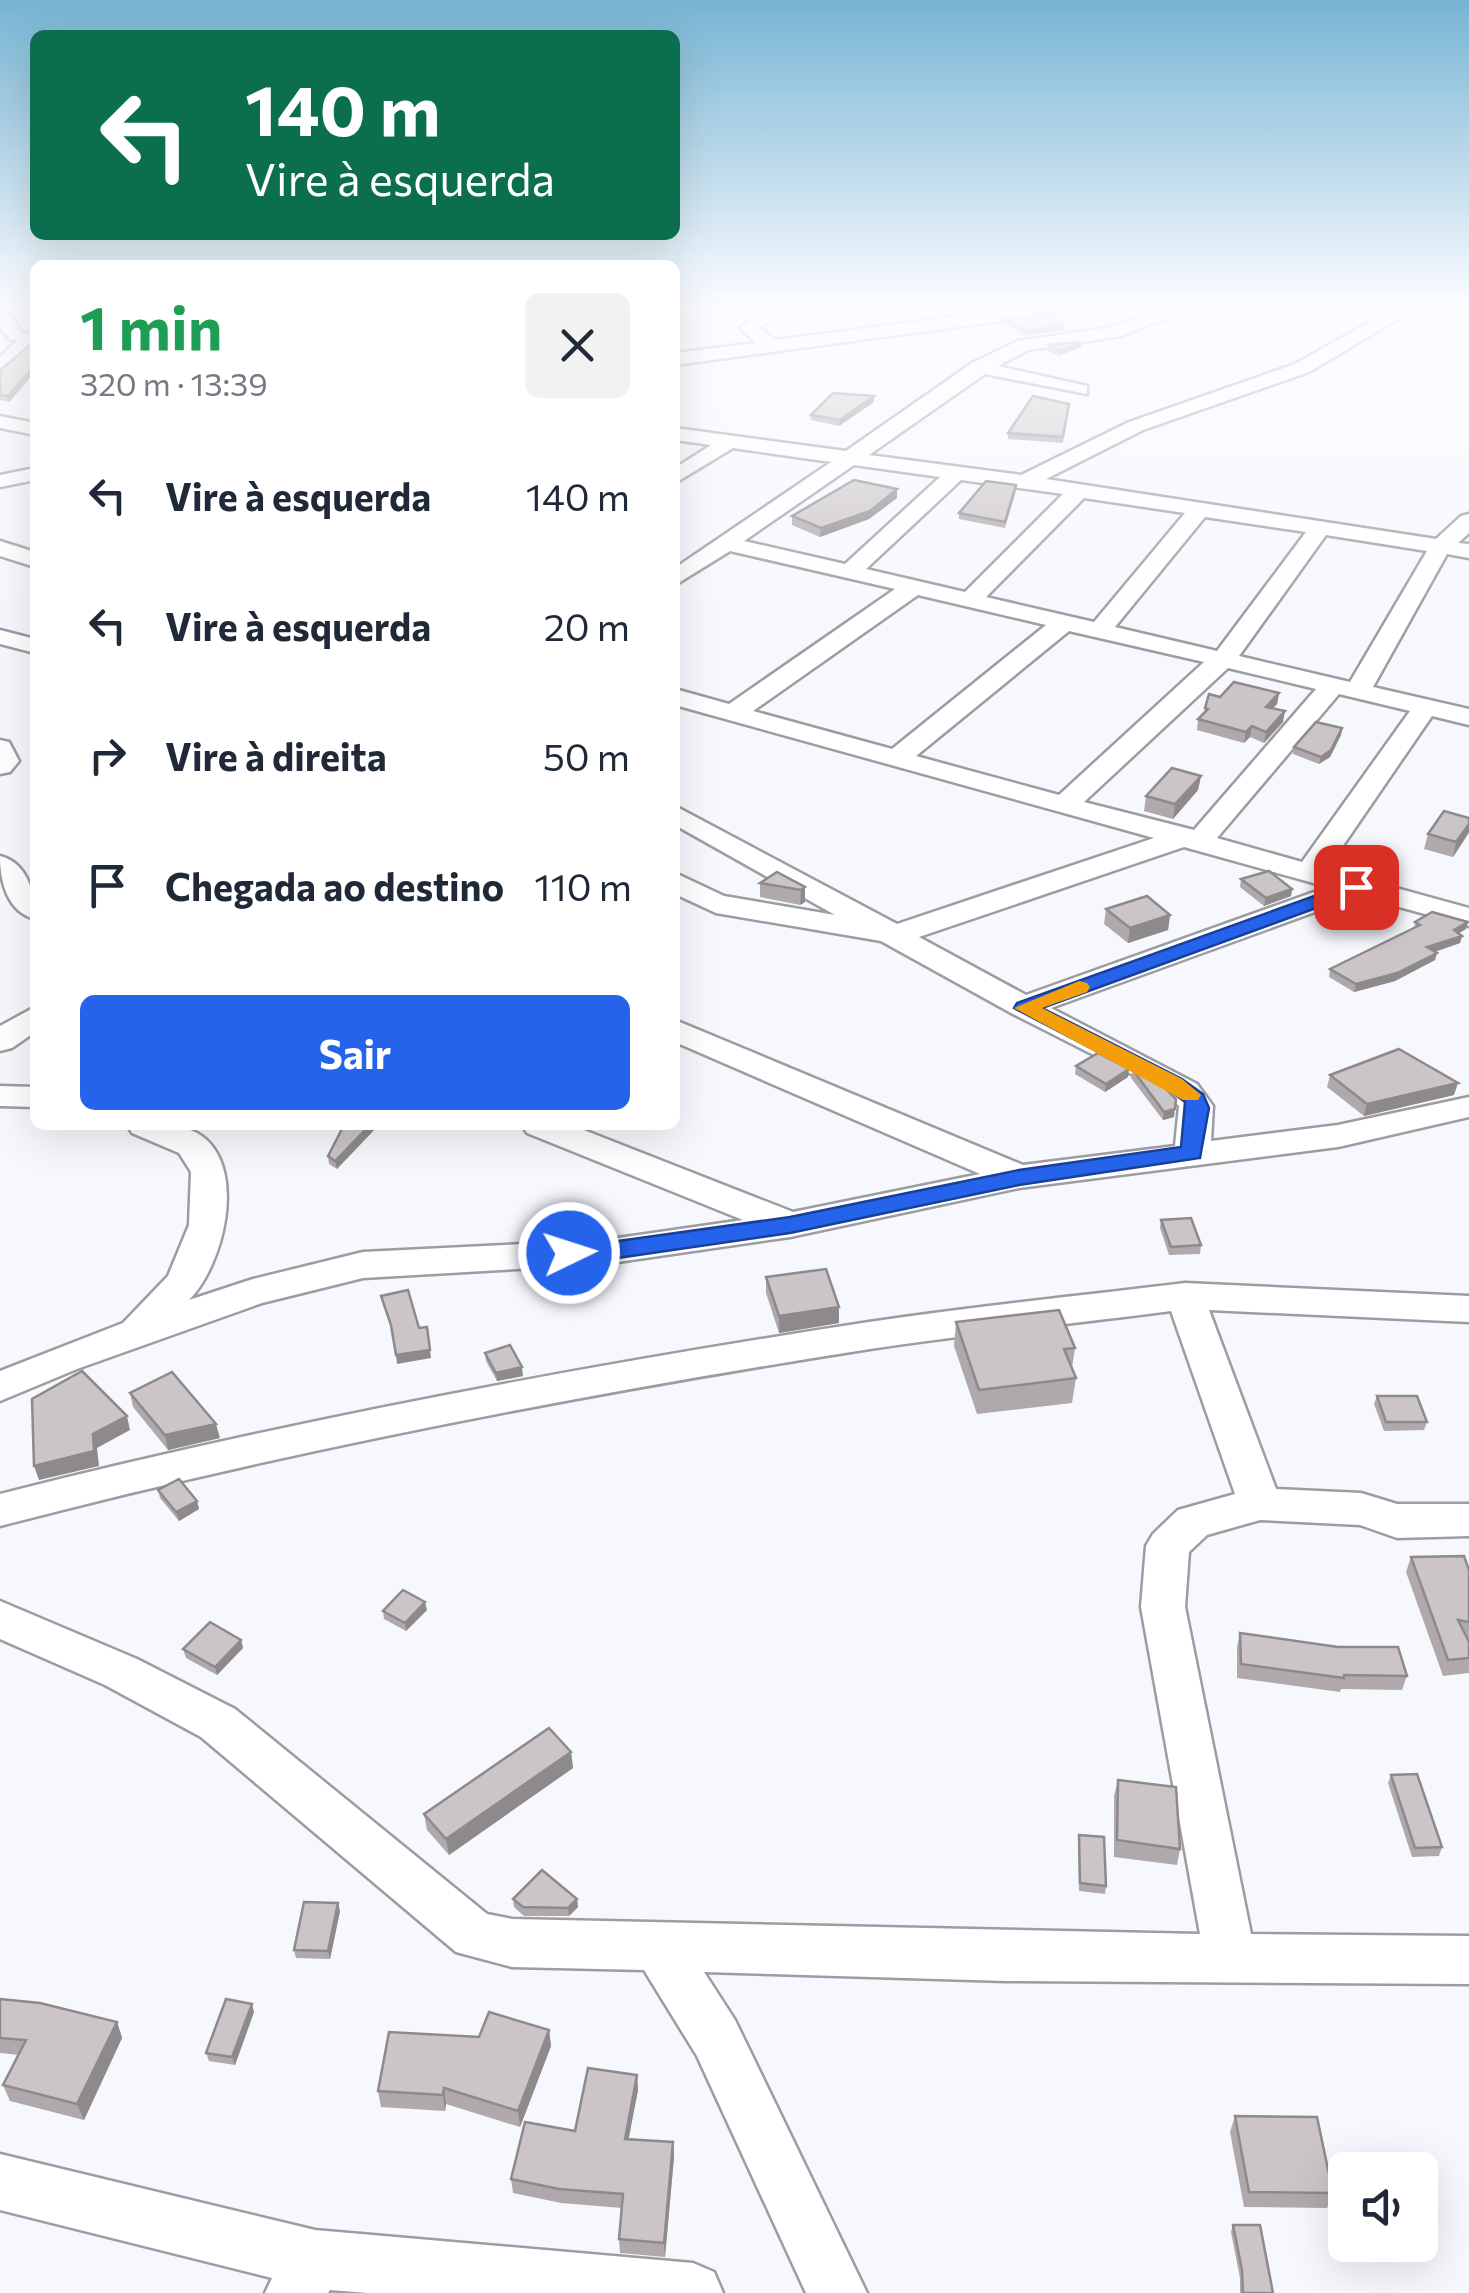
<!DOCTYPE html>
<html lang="pt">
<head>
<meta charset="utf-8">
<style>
  body { margin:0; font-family:Commissioner,sans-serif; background:#f2f2f3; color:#1f2937; height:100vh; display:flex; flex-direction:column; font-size:38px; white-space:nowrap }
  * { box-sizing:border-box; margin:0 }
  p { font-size:32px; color:#747a83 }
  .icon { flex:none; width:55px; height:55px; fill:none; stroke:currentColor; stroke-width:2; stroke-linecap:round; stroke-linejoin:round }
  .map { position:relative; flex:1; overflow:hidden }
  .side { position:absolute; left:30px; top:260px; width:650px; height:870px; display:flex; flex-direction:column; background:#fff; border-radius:15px; box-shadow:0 10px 40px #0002 }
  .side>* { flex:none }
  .guide { position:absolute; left:30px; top:30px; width:650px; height:210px; border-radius:15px; box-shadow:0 10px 40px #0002; background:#0b6e4f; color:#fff; overflow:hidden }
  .buttons { position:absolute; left:1328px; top:2152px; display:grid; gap:20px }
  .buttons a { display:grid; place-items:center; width:110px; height:110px; border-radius:15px; background:#fff; box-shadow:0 10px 40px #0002; font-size:50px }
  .pin { position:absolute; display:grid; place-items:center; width:85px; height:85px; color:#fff; margin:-42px; border-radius:20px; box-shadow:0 5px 15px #0006 }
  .me { position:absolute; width:110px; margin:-55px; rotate:86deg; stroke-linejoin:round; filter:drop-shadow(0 0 8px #0008) }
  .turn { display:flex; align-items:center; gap:35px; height:210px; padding:0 50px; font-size:45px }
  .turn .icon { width:130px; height:130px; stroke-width:2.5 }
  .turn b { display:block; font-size:70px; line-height:85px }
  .round { display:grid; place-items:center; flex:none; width:105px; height:105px; border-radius:15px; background:#f2f2f3 }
  .headline { display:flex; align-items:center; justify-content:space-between; height:170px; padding:0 50px }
  h1 { font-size:60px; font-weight:700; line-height:75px; color:#1e9e55 }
  .button { display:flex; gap:20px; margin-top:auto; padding:20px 50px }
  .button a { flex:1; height:115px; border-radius:15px; background:#2563eb; color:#fff; font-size:40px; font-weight:700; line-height:115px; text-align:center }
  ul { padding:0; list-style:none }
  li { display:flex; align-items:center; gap:30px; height:130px; padding:0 50px }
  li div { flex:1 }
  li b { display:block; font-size:38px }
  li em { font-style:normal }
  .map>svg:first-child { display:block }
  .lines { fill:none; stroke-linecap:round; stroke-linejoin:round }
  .street-casing { stroke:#9b9da2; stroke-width:5 }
  .street { fill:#fff; fill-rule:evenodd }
  .wall { fill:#afa9ab }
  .shaded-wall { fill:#8e8a8b }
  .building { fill:#cbc5c7; stroke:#8e8a8b; stroke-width:2.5 }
  .route { fill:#2563eb; stroke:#184099; stroke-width:2.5 }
  .slow { fill:#f59e0b }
</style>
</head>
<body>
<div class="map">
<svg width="1469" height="2293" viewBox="0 0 1469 2293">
  <rect width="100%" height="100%" fill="#f6f8fe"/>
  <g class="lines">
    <!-- street casing -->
    <g class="street-casing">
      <g id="street">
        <polygon points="769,303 788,303 760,328 775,340 1061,303 1107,303 1098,308 675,365 675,353 756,343 740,328"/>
        <path d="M1179 303H1203L1121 336 1028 350 998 366 1087 386V394L985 374 869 455 1021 475 1129 422 1295 364 1384 314 1343 308 1335 303 1399 306 1425 303 1309 372 1143 430 1046 479 1436 539 1461 516 1469 514V533L1458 543 1469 544V558L1447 554 1373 687 1469 709V725L1432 716 1327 869 1469 908V926L1359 896 1051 1008 1197 1084 1213 1106 1211 1141 1338 1125 1469 1097V1117L1338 1147 1019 1188 790 1237 604 1264 363 1278 262 1303 77 1369 0 1401V1371L123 1323 168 1276 189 1225 191 1172 179 1153 132 1133 127 1125C151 1125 182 1121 203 1137 247 1171 223 1266 189 1300L253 1279 363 1252 604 1240 743 1220 527 1133 522 1125H571L793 1212 980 1174 675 1042V1020L1023 1165 1175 1146 1179 1106 1163 1090 1013 1014 881 941 716 913 675 894V873L724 896 835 915 675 825V806L897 924 1154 838 675 705V689L729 704 895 589 730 551 675 585V568L831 462 733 448 675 483V468L711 445 675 440V428L846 451 972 363 1018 341 1112 327ZM854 465 940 477 845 564 744 541ZM961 480 1063 494 965 592 866 569ZM1084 498 1185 513 1094 622 986 597ZM1205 517 1306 532 1217 651 1115 627ZM1326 535 1427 551 1350 682 1239 656ZM918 595 1046 625 892 749 753 711ZM1069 631 1204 662 1059 795 916 756ZM1228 668 1316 689 1194 830 1084 802ZM1339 694 1410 711 1302 862 1217 838ZM1184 847 1328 887 1026 995 919 937Z"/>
        <polygon points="0,309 6,310 23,334 35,330 35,343 0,373 0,357 18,340 9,339 0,327"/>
        <polygon points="0,416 35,423 35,435 0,428"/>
        <polygon points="35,468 35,480 0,487 0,475"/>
        <polygon points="0,541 35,552 35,567 0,556"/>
        <polygon points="0,630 35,639 35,653 0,644"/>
        <polygon points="0,740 9,742 19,761 10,772 0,774"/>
        <path d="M0 856C28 863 35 894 35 919 7 912 0 881 0 856Z"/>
        <polygon points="35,1007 35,1032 12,1048 0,1051 0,1026"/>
        <polygon points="0,1086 35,1087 35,1107 0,1106"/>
        <path d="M1185 1283 1469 1296V1322L1209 1310 1276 1489 1361 1493 1397 1504H1469V1536L1397 1538 1360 1525 1260 1520 1207 1535 1189 1552 1185 1607 1251 1934 1469 1936V1984L1006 1981 704 1972 735 2020 867 2293H806L697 2056 644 1970 512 1967 456 1952 201 1737 105 1685 0 1639V1601L137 1659 235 1709 487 1914 512 1919 1200 1934 1141 1607 1146 1546 1153 1534 1178 1510 1235 1494 1171 1311C1071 1324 970 1334 870 1349 577 1395 286 1451 0 1526V1494C286 1421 577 1367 869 1322 974 1306 1080 1296 1185 1283Z"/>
        <polygon points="0,2154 315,2230 693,2263 714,2272 723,2293 368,2293 330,2290 328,2293 265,2293 272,2278 0,2210"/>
      </g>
    </g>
    <!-- street -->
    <use href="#street" class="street"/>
  </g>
  <!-- wall -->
  <g class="wall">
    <polygon points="969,303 1034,303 980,310"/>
    <polygon points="1005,319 1064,325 1064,330 1024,336 1005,324"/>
    <polygon points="35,341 35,372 9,402 0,400 0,370"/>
    <polygon points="1049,345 1081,347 1058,356 1048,351"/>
    <polygon points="874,402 839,426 811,420 811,415"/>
    <polygon points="1069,404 1063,443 1008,439 1008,433"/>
    <polygon points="897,489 897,498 869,519 820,537 792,525 792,516"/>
    <polygon points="1016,491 1005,528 959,519 959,513"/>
    <polygon points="1279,693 1277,704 1273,708 1283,722 1264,743 1250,737 1244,743 1197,730 1198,719 1204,713 1205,708 1220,697"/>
    <polygon points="1342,728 1341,735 1330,757 1319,764 1293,754 1294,747"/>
    <polygon points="1201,776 1198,790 1173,819 1144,811 1146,796"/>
    <polygon points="1469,833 1453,857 1424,849 1428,834"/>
    <polygon points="1241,879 1292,889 1291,896 1264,906 1240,887"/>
    <polygon points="760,883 805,887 805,902 800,905 760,897"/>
    <polygon points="1106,909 1170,915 1168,930 1128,943 1104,924"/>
    <polygon points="1415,922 1468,922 1466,929 1459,933 1462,936 1460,943 1435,952 1437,953 1435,960 1395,981 1354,992 1329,977 1330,969 1414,929"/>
    <polygon points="1076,1066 1128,1077 1105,1092 1075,1074"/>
    <polygon points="1133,1070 1174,1117 1163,1120 1131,1078"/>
    <polygon points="1330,1075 1454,1095 1364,1116 1327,1087"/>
    <polygon points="344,1125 337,1169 329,1164 328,1156"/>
    <polygon points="1161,1220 1201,1245 1200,1254 1169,1255 1160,1228"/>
    <polygon points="766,1277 839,1307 839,1323 779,1333 766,1293"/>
    <polygon points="956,1322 1075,1348 1072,1368 1076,1378 1072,1403 977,1414 954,1346"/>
    <polygon points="485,1353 523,1376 497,1381 486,1361"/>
    <polygon points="130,1393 220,1438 168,1450 133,1407"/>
    <polygon points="1377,1396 1427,1422 1424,1430 1384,1431 1374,1404"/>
    <polygon points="158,1490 197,1501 199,1509 179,1521 160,1498"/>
    <polygon points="1411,1557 1469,1570 1469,1639 1467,1639 1469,1642 1469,1673 1443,1676 1406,1572"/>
    <polygon points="427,1610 406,1631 384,1619 383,1611"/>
    <polygon points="1240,1633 1338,1647 1407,1676 1402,1690 1341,1689 1340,1692 1237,1678 1237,1647"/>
    <polygon points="241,1640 243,1648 217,1675 186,1658 183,1649"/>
    <polygon points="571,1752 573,1768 449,1855 427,1830 424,1814"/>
    <polygon points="1391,1775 1442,1847 1439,1856 1412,1857 1388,1783"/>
    <polygon points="1118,1780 1180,1849 1177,1865 1114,1857 1114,1796"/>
    <polygon points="1079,1835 1106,1886 1105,1894 1079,1891 1078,1843"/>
    <polygon points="513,1899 577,1899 578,1907 569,1916 524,1916 514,1907"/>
    <polygon points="340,1911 330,1959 296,1958 294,1950"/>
    <polygon points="0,1999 117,2022 122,2038 84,2120 10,2101 3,2085 19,2055 0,2053"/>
    <polygon points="254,2012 235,2065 209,2061 206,2053"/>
    <polygon points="549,2030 551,2046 520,2127 446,2104 445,2111 381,2107 378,2091 479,2037"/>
    <polygon points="637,2075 638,2090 628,2139 673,2142 674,2157 665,2257 620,2253 619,2239 622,2208 561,2203 513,2193 511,2179 575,2131"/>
    <polygon points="1235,2116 1333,2193 1327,2208 1244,2207 1230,2132"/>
    <polygon points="1233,2225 1273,2293 1240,2293 1240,2278 1231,2232"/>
  </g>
  <!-- shaded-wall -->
  <g class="shaded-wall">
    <polygon points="994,303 1034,303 980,310 981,304"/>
    <polygon points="1064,325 1064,330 1024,336 1025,331"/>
    <polygon points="1081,342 1081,347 1058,356 1059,351"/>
    <polygon points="35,365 35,372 9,402 8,396"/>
    <polygon points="874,396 874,402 839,426 840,420"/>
    <polygon points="897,489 897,498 869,519 820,537 821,528"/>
    <polygon points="1279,693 1277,704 1264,718 1266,707"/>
    <polygon points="1285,711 1283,722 1264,743 1266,732"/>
    <polygon points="1252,726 1250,737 1244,743 1246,732"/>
    <polygon points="1342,728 1341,735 1330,757 1319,764 1321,757"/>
    <polygon points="1201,776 1198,790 1173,819 1175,804"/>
    <polygon points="1469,824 1469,832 1453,857 1456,842"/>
    <polygon points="805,887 805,902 800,905 801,890"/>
    <polygon points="1292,889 1291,896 1264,906 1266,898"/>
    <polygon points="1170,915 1168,930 1128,943 1130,928"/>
    <polygon points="1468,922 1466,929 1452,937 1454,930"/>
    <polygon points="1462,936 1460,943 1425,955 1427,947"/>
    <polygon points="1437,953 1435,960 1395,981 1354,992 1356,984"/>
    <polygon points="1129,1069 1128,1077 1105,1092 1106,1084"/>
    <polygon points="1458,1083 1454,1095 1364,1116 1367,1104"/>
    <polygon points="1175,1109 1174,1117 1163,1120 1164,1112"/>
    <polygon points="370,1125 379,1125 337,1169 335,1161"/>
    <polygon points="839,1307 839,1323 779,1333 779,1316"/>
    <polygon points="430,1350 431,1358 397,1364 396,1355"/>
    <polygon points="522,1367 523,1376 497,1381 496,1373"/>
    <polygon points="127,1416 130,1430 97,1448 99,1466 39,1480 34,1466"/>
    <polygon points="216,1424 220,1438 168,1450 165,1435"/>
    <polygon points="197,1501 199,1509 179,1521 176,1512"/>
    <polygon points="425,1602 427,1610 406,1631 405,1623"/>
    <polygon points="241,1640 243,1648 217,1675 215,1667"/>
    <polygon points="571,1752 573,1768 449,1855 446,1839"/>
    <polygon points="577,1899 578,1907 569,1916 568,1908"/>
    <polygon points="338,1903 340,1911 330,1959 328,1951"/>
    <polygon points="252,2004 254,2012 235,2065 232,2057"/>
    <polygon points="117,2022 122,2038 84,2120 77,2104"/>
    <polygon points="549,2030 551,2046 520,2127 518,2111"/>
    <polygon points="637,2075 638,2090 626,2153 625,2139"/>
    <polygon points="444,2088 446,2104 445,2111 443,2095"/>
    <polygon points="673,2142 674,2157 665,2257 664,2243"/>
  </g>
  <!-- building -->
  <g class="building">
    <polygon points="1052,313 1064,325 1025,331 1005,319"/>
    <polygon points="35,341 35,365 8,396 0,395 0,370"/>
    <polygon points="1081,342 1059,351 1049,345"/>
    <polygon points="833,393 874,396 840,420 811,415"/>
    <polygon points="1033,396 1069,404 1063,437 1008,433"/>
    <polygon points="854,480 897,489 870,511 821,528 792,516"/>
    <polygon points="986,481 1016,485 1005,522 959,513"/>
    <polygon points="1234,682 1279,693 1266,707 1285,711 1266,732 1252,726 1246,732 1198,719 1208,709 1205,708 1209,694 1220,697"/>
    <polygon points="1316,722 1342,728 1331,750 1321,757 1294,747"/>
    <polygon points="1172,768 1201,776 1175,804 1146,796"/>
    <polygon points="1444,811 1469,818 1469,824 1456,842 1428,834"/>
    <polygon points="1269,871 1292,889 1266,898 1241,879"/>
    <polygon points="777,872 805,887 801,890 760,883"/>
    <polygon points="1147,896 1170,915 1130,928 1106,909"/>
    <polygon points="1432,912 1468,922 1454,930 1462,936 1427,947 1437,953 1397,973 1356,984 1330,969 1420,925 1415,922"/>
    <polygon points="1399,1049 1458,1083 1367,1104 1330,1075"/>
    <polygon points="1098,1053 1129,1069 1106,1084 1076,1066"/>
    <polygon points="1133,1070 1162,1085 1176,1099 1175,1109 1164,1112"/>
    <polygon points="344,1125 370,1125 335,1161 328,1156"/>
    <polygon points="1191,1218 1201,1245 1171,1247 1161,1220"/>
    <polygon points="826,1269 839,1307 779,1316 766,1277"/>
    <polygon points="408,1290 419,1328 427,1327 430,1350 396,1355 391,1325 381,1296"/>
    <polygon points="1059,1310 1075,1348 1064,1349 1076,1378 979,1390 956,1322"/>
    <polygon points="510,1345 522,1367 496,1373 485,1353"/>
    <polygon points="82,1371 127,1416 93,1434 94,1451 34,1466 32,1399"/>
    <polygon points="172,1372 216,1424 165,1435 130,1393"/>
    <polygon points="1377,1396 1417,1396 1427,1422 1386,1422"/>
    <polygon points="179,1479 197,1501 176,1512 158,1490"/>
    <polygon points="1464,1556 1469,1570 1469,1622 1458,1620 1469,1642 1469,1658 1448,1660 1411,1557"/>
    <polygon points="403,1590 425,1602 405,1623 383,1611"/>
    <polygon points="210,1622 241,1640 215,1667 183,1649"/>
    <polygon points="1240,1633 1338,1647 1398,1647 1407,1676 1344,1675 1344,1678 1241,1664"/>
    <polygon points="549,1728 571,1752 446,1839 424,1814"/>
    <polygon points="1417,1774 1442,1847 1415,1848 1391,1775"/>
    <polygon points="1118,1780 1176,1787 1180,1849 1117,1840"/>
    <polygon points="1079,1835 1104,1837 1106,1886 1080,1883"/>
    <polygon points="542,1870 577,1899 568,1908 523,1907 513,1899"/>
    <polygon points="304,1902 338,1903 328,1951 294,1950"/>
    <polygon points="0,1999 40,2003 117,2022 77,2104 3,2085 26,2040 0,2038"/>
    <polygon points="226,1999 252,2004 232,2057 206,2053"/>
    <polygon points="489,2012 549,2030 518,2111 444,2088 443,2095 378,2091 389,2032 479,2037"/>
    <polygon points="588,2068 637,2075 625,2139 673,2142 664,2243 619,2239 623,2194 559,2189 511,2179 525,2122 575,2131"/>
    <polygon points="1235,2116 1317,2117 1333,2193 1249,2192"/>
    <polygon points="1233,2225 1260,2225 1273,2293 1243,2293 1242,2270"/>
  </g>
  <!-- sky -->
  <linearGradient id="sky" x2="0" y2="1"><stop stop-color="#76b4d3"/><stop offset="0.49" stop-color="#fbfcff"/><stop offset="1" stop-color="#fbfcff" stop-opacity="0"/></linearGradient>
  <rect width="1469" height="624" fill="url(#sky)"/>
  <!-- route -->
  <polygon class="route" points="1356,881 1363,883 1363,891 1042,1008 1182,1079 1203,1094 1209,1108 1200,1158 1019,1185 790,1233 604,1260 569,1261 557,1253 569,1245 604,1243 790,1217 1019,1170 1181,1147 1185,1102 1167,1088 1014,1008 1017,1003"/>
  <!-- slow -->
  <polygon class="slow" points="1079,981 1087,983 1090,987 1087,992 1042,1008 1182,1079 1201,1095 1198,1100 1183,1100 1014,1008"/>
</svg>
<div class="buttons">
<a><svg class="icon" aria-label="sound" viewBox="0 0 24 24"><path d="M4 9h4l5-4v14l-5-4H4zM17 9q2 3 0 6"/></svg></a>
</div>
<div class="pin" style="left:1356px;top:887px;background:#d93025"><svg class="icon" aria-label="arrive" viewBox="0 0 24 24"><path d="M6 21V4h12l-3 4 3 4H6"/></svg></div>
<svg class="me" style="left:569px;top:1253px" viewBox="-20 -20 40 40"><circle r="17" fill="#2563eb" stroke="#fff" stroke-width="3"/><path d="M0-11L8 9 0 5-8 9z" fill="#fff"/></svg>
<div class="guide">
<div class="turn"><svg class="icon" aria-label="left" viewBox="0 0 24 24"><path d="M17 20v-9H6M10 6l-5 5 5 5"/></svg><div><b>140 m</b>Vire à esquerda</div></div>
</div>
<section class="side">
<div class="headline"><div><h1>1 min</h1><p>320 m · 13:39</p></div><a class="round"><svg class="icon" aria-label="close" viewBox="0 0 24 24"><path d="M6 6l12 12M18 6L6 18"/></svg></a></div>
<ul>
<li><svg class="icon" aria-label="left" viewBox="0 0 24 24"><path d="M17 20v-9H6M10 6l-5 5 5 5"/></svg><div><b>Vire à esquerda</b></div><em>140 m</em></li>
<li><svg class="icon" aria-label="left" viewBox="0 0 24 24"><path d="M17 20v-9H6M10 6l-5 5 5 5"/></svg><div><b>Vire à esquerda</b></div><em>20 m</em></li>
<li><svg class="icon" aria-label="right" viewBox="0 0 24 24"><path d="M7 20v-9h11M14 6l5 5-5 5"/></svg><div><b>Vire à direita</b></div><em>50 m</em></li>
<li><svg class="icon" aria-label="arrive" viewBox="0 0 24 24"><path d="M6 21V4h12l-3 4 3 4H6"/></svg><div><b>Chegada ao destino</b></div><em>110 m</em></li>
</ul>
<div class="button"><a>Sair</a></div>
</section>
</div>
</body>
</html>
